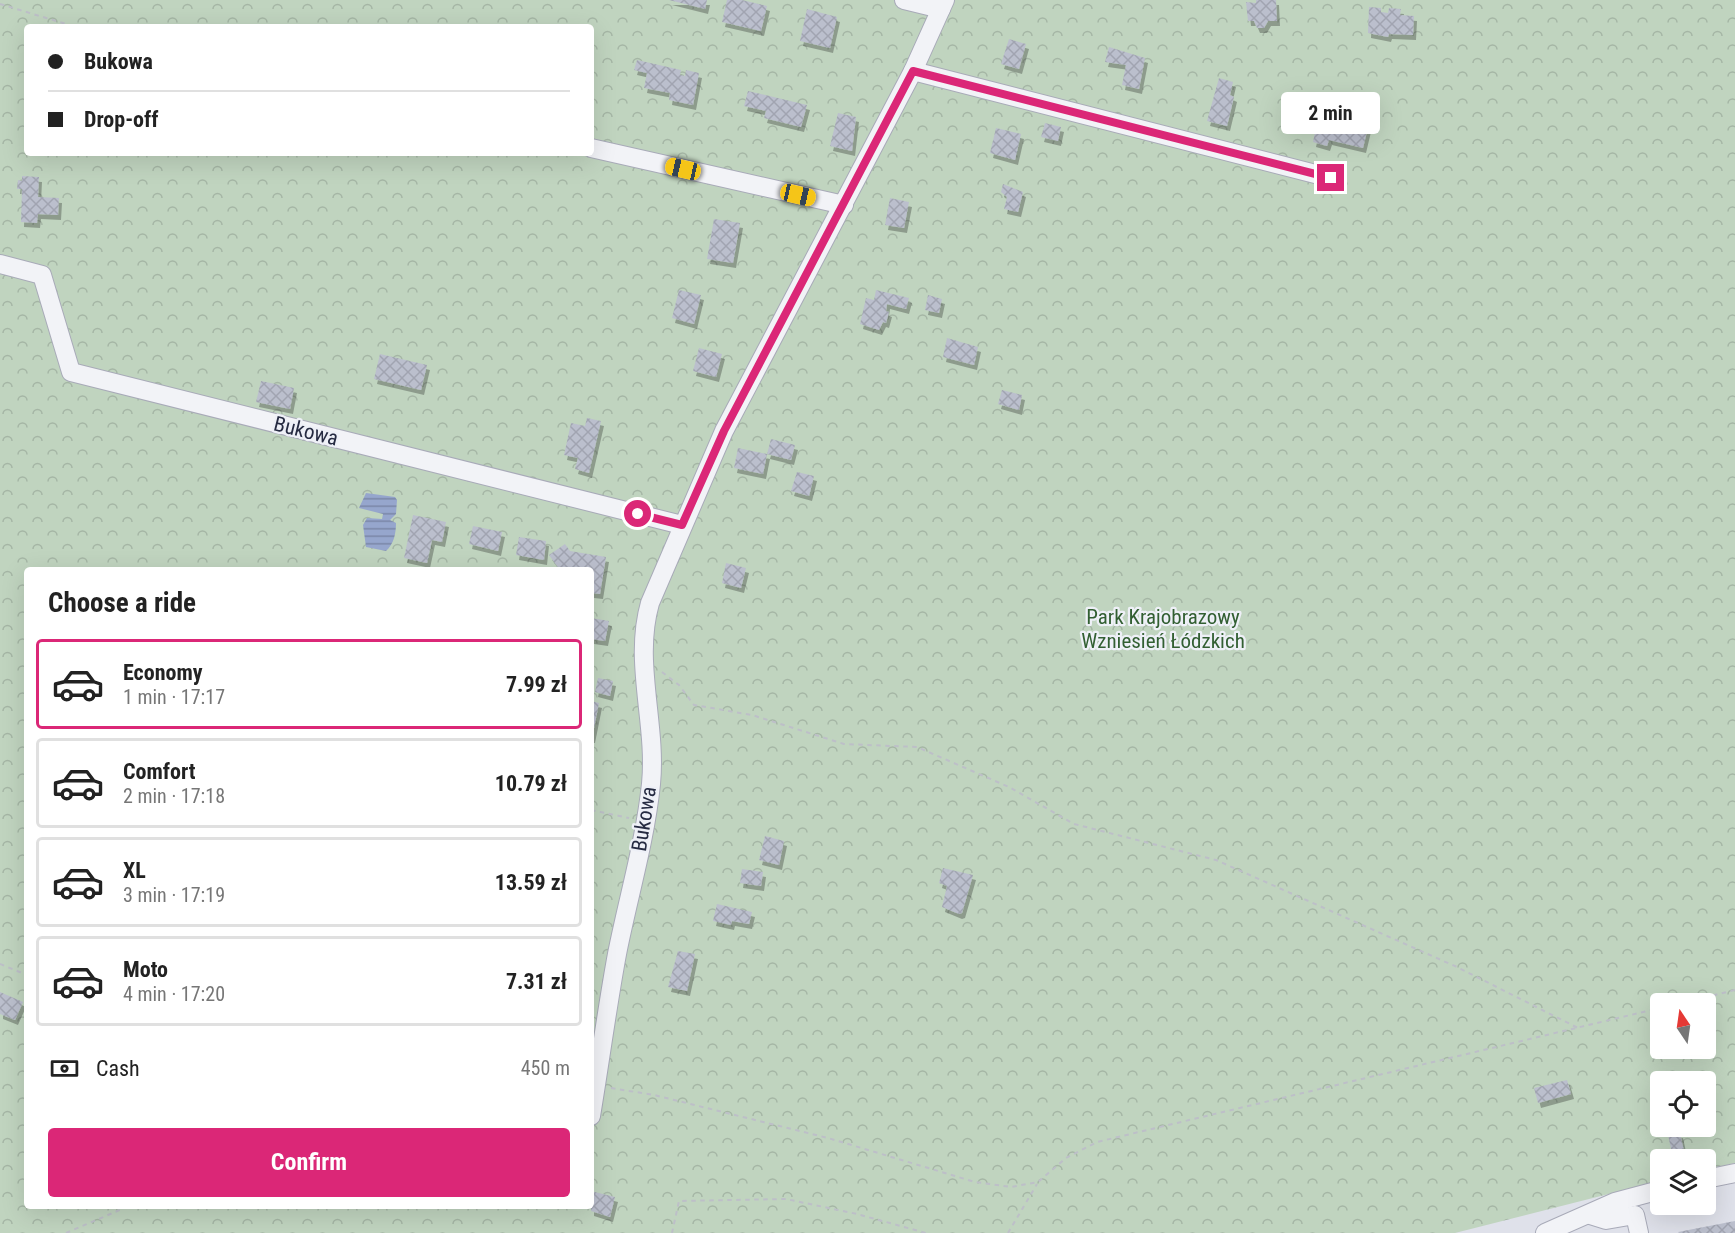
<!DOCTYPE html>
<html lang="en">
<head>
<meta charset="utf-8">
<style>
  :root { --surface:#fff; --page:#f6f6f6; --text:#222; --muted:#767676; --line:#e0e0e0; --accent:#db2777 }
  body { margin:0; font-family:"Roboto Condensed",sans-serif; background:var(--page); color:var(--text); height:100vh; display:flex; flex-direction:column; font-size:22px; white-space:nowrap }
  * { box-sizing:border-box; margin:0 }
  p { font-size:20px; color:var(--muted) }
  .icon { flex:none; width:33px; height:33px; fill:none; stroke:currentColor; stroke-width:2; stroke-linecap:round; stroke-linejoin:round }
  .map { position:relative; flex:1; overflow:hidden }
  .sheet { position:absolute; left:24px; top:567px; width:570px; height:642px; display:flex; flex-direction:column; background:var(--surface); border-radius:6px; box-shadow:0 6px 24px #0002 }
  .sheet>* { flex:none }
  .top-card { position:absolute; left:24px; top:24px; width:570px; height:132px; border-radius:6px; box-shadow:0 6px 24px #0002; display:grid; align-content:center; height:132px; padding:0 24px; background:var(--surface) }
  .needle { width:39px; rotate:347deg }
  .tools { position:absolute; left:1650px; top:993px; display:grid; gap:12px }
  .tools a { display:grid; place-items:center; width:66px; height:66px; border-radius:6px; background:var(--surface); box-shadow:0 6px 24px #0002; font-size:30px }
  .end { position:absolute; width:27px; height:27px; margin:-14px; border:8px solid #db2777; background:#fff; box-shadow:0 0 0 3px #fff }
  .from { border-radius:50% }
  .bubble { position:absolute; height:42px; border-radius:6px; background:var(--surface); box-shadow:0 6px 24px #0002; font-size:20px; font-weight:700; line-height:42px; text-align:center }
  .car { position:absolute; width:18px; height:36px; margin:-18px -9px; border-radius:8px; box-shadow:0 0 4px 2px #0007; background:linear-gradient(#f5c518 24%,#345 0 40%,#f5c518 0 76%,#345 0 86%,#f5c518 0) }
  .top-card b { display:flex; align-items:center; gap:21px; height:57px; font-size:22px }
  .top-card b+b { border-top:2px solid var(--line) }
  .top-card i { width:15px; height:15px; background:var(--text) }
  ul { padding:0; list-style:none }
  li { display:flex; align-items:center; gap:18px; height:90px; margin:0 12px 9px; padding:0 12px; border:3px solid var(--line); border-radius:6px }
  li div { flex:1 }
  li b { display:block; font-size:22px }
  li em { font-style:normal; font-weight:700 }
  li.active { border-color:var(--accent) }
  li>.icon { width:54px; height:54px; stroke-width:1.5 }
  h2 { padding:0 24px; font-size:27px; line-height:72px }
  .pay { display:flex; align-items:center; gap:15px; height:66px; padding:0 24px; font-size:22px }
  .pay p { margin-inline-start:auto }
  .primary-button { display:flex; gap:12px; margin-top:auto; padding:12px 24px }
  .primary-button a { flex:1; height:69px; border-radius:6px; background:var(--accent); color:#fff; font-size:24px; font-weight:700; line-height:69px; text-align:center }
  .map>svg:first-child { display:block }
  .park { fill:url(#park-crowns); fill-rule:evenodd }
  .water { fill:url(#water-rules) }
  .building { fill:url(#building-cross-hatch); filter:url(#shadow) }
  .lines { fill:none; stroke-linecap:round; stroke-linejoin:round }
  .minor-casing { stroke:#a8aab8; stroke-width:20 }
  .path { stroke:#bdbfc8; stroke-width:2; stroke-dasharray:4.5 4.5; stroke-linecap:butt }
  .minor { stroke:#f2f3f7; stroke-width:18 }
  .route { stroke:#db2777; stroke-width:8 }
  .labels { text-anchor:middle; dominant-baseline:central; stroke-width:4.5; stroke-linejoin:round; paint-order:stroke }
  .street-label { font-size:21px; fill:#262b42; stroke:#eef0f7 }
  .park-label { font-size:21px; fill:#325f32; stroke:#eef0f7 }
</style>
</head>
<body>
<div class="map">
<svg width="1735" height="1233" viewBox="0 0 1735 1233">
  <defs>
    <pattern id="park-crowns" width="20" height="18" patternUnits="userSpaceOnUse" patternTransform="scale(1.5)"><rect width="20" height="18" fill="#c0d4bf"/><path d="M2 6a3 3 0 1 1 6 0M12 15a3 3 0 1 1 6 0" fill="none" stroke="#a5b6a5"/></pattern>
    <pattern id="water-rules" width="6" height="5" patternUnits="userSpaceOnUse" patternTransform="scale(1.5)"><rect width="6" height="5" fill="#96a6cd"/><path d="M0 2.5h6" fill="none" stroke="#7a87a8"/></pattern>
    <pattern id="building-cross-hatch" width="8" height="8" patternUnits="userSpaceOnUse" patternTransform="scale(1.5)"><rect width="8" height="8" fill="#bbbfcd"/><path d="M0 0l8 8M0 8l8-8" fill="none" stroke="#a1a4b1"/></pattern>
    <filter id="shadow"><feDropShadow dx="3" dy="5" stdDeviation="0" flood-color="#0004"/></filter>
  </defs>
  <rect width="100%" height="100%" fill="#dfe1ea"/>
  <path class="park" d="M0 0H1735V1163L1706 1170V1160H1660V1181L1455 1233H0ZM27 27H591V153H27ZM27 570H591V1206H27ZM1660 1004H1706V1048H1660ZM1660 1082H1706V1126H1660Z"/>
  <path class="water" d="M366 493 395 497 397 500 396 514 390 520 396 523C396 533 394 544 386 551L366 547 363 525 367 518 382 519 383 514 359 508Z"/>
  <g class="building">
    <path d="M669 0H707L705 9Z"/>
    <path d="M727 0H742L767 6 761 31 722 22Z"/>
    <path d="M1256 0H1276L1277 21H1268L1264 28H1257L1254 21H1248L1246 2 1256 3Z"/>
    <path d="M1369 7 1381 8V12L1388 13 1389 8 1401 9 1400 15 1414 16 1413 35 1389 34 1388 37 1368 33Z"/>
    <path d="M807 9 837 17 830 48 800 41Z"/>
    <path d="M1009 39 1026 44 1019 69 1001 64Z"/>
    <path d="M1109 47 1145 58 1139 89 1122 85 1126 65 1105 62Z"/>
    <path d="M637 60 681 70 680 75 685 76 686 70 699 73 693 105 669 100 670 93 644 88 647 73 634 70Z"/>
    <path d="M1219 78 1233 82 1230 95 1234 97 1227 126 1207 121Z"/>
    <path d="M748 91 807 105 801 127 764 118 766 111 744 106Z"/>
    <path d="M838 113 856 117 852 151 830 146Z"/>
    <path d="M1333 118 1368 127 1363 148 1329 140 1327 146 1313 142 1316 128 1329 131Z"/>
    <path d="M1045 123 1061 127 1058 141 1041 137Z"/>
    <path d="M996 128 1021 134 1015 160 990 153Z"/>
    <path d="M22 176 39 177 38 197 59 198 58 215 38 214 37 223 21 222 22 189H17L18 180 22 181Z"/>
    <path d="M1003 184 1023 192 1018 212 1004 209 1007 197 1001 192Z"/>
    <path d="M890 198 909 202 904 228 885 225Z"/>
    <path d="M714 219 740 223 733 263 707 259Z"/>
    <path d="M679 290 701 295 694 324 672 318Z"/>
    <path d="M876 290 909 298 906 309 887 304 886 311 889 312 886 323 883 322 879 330 860 324 866 298 874 300Z"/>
    <path d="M928 295 942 299 939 313 925 310Z"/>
    <path d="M947 338 978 347 974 365 943 357Z"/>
    <path d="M699 348 722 354 716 377 693 371Z"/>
    <path d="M380 354 427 365 421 390 374 379Z"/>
    <path d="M261 381 294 388 290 409 256 402Z"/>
    <path d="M1002 390 1022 395 1019 410 998 404Z"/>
    <path d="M587 418 601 421 589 473 575 469 578 458 564 455 571 423 585 426Z"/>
    <path d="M771 439 795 445 791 460 767 454Z"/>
    <path d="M738 448 767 454 763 474 734 468Z"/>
    <path d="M797 472 814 476 809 496 791 491Z"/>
    <path d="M413 515 446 522 442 542 432 540 427 563 404 558Z"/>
    <path d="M473 526 502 532 498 551 469 544Z"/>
    <path d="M519 537 546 541 544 560 516 555Z"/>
    <path d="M565 544 570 551 606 557 600 594 591 593V570H560L549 555Z"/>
    <path d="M726 563 746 568 741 588 722 583Z"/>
    <path d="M591 618 609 621 605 641 591 639Z"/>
    <path d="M598 678 613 681 610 696 595 692Z"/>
    <path d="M591 701 599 703 592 738H591Z"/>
    <path d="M765 836 784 841 779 865 759 860Z"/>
    <path d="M943 868 973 875 962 913 959 914 942 907 947 886 939 883Z"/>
    <path d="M742 869 763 872 761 886 740 883Z"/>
    <path d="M717 904 752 912 749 924 732 921 731 925 713 921Z"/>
    <path d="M678 951 695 954 687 991 668 987Z"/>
    <path d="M0 992 23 1002 15 1020 0 1014Z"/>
    <path d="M1567 1080 1571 1094 1538 1103 1534 1088Z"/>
    <path d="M1680 1133 1685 1156 1673 1158 1668 1135Z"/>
    <path d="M595 1192 615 1197 610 1217 591 1211V1193Z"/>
    <path d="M1735 1221V1233H1679L1678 1232Z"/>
  </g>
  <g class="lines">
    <defs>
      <g id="minor">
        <path d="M904 0 941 9"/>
        <path d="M913 71 1331 178"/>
        <path d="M591 148 844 205"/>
        <path d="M0 264 42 275 71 372 682 525"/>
        <path d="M591 1116C600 1062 607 1008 617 954 628 898 645 842 651 784 657 724 633 662 650 603L724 431 913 71 945 0"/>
        <path d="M1706 1179 1735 1173"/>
        <path d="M1590 1215 1606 1220 1635 1215 1639 1233"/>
        <path d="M1545 1233 1615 1202 1660 1190"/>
      </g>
    </defs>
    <use href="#minor" class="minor-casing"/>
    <g class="path">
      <path d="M0 4 76 27"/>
      <path d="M662 672 679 685 694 705 752 715 844 744 917 747 1009 787 1074 824 1216 860 1457 967 1578 1028"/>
      <path d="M591 810 629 818"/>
      <path d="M0 964 27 975"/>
      <path d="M1678 1004 1735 990"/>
      <path d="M611 1088 654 1095 828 1138 975 1182 1011 1187 1038 1182 1066 1158 1097 1142 1660 1008"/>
      <path d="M66 1233 129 1206"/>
      <path d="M672 1233 679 1201 786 1199 857 1214 926 1233"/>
      <path d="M1008 1233 1037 1184"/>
    </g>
    <use href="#minor" class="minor"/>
  </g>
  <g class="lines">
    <path class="route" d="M638 514 682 525 724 431 913 71 1331 178"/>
  </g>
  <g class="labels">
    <g class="street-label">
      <text transform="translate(306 431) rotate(14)">Bukowa</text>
      <text transform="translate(644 819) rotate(-81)">Bukowa</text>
    </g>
    <g class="park-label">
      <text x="1163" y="617">Park Krajobrazowy<tspan x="1163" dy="24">Wzniesień Łódzkich</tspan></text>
    </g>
  </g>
</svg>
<div class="tools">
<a><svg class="needle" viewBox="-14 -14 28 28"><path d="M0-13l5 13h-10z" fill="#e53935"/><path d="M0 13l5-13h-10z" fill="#767676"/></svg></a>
<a><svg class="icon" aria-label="locate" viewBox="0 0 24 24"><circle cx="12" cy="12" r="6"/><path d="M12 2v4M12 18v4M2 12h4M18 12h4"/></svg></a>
<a><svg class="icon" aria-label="layers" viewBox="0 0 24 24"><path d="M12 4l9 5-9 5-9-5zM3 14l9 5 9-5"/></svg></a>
</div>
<i class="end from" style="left:638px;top:514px"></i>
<i class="end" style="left:1331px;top:178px"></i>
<div class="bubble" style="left:1281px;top:92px;width:99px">2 min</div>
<i class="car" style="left:683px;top:169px;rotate:283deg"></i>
<i class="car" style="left:798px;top:195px;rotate:103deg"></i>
<div class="top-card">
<b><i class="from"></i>Bukowa</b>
<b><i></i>Drop-off</b>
</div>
<section class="sheet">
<h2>Choose a ride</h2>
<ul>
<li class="active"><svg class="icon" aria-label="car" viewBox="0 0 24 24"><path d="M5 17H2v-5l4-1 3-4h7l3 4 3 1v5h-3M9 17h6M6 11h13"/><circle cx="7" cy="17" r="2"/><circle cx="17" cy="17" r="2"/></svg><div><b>Economy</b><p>1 min · 17:17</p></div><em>7.99 zł</em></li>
<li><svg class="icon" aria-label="car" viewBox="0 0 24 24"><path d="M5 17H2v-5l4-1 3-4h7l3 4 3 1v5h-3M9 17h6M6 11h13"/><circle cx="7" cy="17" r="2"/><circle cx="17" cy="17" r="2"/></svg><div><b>Comfort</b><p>2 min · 17:18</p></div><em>10.79 zł</em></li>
<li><svg class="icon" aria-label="car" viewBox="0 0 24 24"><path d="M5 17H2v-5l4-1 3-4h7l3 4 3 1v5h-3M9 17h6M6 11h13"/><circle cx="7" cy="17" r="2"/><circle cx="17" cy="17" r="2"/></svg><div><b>XL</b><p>3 min · 17:19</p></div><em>13.59 zł</em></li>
<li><svg class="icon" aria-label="car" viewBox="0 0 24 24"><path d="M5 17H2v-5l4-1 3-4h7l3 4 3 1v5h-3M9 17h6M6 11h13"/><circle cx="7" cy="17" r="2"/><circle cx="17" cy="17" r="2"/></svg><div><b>Moto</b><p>4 min · 17:20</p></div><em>7.31 zł</em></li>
</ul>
<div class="pay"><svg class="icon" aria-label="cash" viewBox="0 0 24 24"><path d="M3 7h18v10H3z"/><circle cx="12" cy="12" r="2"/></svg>Cash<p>450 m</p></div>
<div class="primary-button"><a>Confirm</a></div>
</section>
</div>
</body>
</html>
